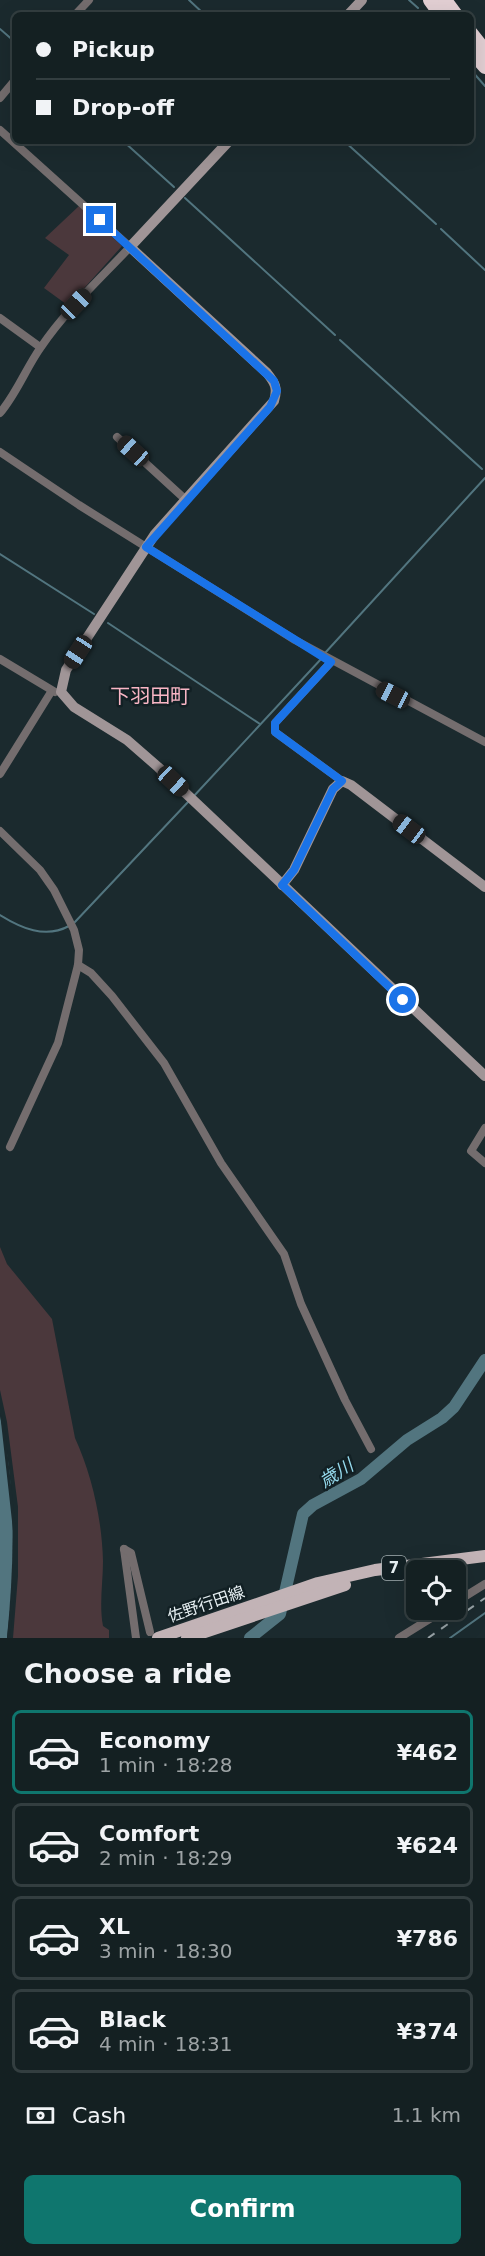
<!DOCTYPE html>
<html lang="en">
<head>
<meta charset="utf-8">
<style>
  :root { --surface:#142022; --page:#1d282a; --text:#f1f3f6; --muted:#9da3a5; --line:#333e40; --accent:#0f766e }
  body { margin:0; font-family:"DejaVu Sans","Noto Sans JP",sans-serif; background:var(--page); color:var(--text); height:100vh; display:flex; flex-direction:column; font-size:22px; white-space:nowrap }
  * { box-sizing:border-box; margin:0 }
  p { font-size:20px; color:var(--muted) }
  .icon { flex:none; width:33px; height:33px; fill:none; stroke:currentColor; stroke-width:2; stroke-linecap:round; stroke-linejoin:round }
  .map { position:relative; height:1638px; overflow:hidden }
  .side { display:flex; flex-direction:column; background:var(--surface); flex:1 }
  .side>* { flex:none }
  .hud { position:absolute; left:12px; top:12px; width:462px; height:132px; border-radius:9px; box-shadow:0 6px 24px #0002,0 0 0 2px var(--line); display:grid; align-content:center; height:132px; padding:0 24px; background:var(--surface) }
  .fabs { position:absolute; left:406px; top:1560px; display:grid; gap:12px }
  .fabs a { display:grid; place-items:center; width:60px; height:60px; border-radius:9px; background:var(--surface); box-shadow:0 6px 24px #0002,0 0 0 2px var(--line); font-size:30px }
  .end { position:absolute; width:27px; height:27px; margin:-14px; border:8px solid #1a73e8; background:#fff; box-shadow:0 0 0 3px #fff }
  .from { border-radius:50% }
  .car { position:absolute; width:18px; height:36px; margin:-18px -9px; border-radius:8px; box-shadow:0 0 4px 2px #0007; background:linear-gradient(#222 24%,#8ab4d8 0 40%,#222 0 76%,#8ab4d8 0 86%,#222 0) }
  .hud b { display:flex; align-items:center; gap:21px; height:57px; font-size:22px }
  .hud b+b { border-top:2px solid var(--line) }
  .hud i { width:15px; height:15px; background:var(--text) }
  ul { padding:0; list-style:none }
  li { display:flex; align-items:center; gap:18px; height:84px; margin:0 12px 9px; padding:0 12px; border:3px solid var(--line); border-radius:9px }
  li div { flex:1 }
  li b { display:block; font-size:22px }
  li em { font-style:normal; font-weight:700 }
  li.active { border-color:var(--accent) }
  li>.icon { width:54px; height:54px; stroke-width:1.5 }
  h2 { padding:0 24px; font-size:27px; line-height:72px }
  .pay { display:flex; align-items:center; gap:15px; height:66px; padding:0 24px; font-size:22px }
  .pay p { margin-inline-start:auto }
  .action { display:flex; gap:12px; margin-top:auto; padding:12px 24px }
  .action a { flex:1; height:69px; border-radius:9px; background:var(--accent); color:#fff; font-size:24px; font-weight:700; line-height:69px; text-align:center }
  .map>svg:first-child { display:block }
  .green { fill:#4b383c }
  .water { fill:#52757f }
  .pier { fill:#1b2a2e }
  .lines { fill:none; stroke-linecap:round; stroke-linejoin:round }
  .stream { stroke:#52757f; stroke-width:2 }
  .river { stroke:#52757f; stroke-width:12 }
  .street { stroke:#746d6e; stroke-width:8 }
  .secondary { stroke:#a09597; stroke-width:10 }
  .primary { stroke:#c2b3b6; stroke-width:12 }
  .highway { stroke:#e2cfd3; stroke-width:14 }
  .rail { stroke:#98a3a7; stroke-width:2; stroke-dasharray:8 8; stroke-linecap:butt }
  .route { stroke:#1a73e8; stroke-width:8 }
  .labels { text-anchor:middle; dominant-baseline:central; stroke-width:5; stroke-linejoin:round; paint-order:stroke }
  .shield { fill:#122024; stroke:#a6b1b4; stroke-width:1.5 }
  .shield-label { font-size:15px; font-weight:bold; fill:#e6eff2 }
  .street-label { font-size:16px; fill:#e6eff2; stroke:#122024 }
  .water-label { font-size:18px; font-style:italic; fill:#95d9ec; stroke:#122024 }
  .quarter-label { font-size:20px; fill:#f9b6c5; stroke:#122024 }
</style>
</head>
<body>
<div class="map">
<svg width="485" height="1638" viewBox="0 0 485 1638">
  <rect width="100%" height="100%" fill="#1b2a2e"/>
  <g class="green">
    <path d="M79 206 122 246 78 295 66 304 44 288 69 255 45 238Z"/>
    <path d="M0 1247 7 1264 52 1319 75 1438C92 1475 102 1520 103 1561 103 1582 99 1605 103 1626L109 1630V1638H13L18 1576V1507L7 1422 0 1390Z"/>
  </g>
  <path class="water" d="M0 1416C17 1489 14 1565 7 1638H0Z"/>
  <path class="pier" d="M0 1413 4 1421 16 1530V1582L10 1638H7L13 1582V1530Z"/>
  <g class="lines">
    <g class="stream">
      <path d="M189 0 205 15"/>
      <path d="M409 0 418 8"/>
      <path d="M0 29 15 42"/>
      <path d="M471 70 485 86"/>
      <path d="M123 141 174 187"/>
      <path d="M344 141 436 224"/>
      <path d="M185 198 335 335"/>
      <path d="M441 229 485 270"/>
      <path d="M340 340 482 469"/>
      <path d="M0 554 94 614"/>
      <path d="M108 623 260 724"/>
      <path d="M325 653 485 478"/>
      <path d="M193 797 322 658"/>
      <path d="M0 915C21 928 45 939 69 926"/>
      <path d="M74 923 189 801"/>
      <path d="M450 1638 485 1613"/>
    </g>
    <path class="river" d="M250 1638 280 1614 303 1514 313 1505 361 1479 407 1440 442 1418 454 1407 485 1360"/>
    <g class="street">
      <path d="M75 15 89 0"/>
      <path d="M0 98 15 80"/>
      <path d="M0 130 130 247C100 279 66 310 41 347 26 368 17 393 0 413"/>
      <path d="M0 318 40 347"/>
      <path d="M117 437 186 500"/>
      <path d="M0 452 79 505 295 640 485 742"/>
      <path d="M0 659 55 692"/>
      <path d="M331 662 275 723V732L342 781"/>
      <path d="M0 774 51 692"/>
      <path d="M0 831 40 870 54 890 74 930 79 950 78 965 58 1043 10 1147"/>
      <path d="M78 965 91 973 112 996 164 1063 221 1163 284 1254 301 1304 345 1400 371 1449"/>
      <path d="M485 1128 471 1151 485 1163"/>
      <path d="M124 1549 136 1638"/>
      <path d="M124 1549 131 1553 150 1632"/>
      <path d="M456 1602 485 1584"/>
      <path d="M399 1638 444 1610"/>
    </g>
    <g class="secondary">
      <path d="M348 15 362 0"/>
      <path d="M229 141 130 247 267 373C275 383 278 388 274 401L155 534 66 670 61 692 74 707 127 740 158 767 485 1076"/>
      <path d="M282 885 294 870 333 789 342 781 351 785 485 887"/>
    </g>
    <g class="primary">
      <path d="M158 1638 318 1583 375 1570 485 1556"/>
      <path d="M187 1638 345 1585"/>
    </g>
    <g class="highway">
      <path d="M430 0 441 15"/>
      <path d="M445 0 456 15"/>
      <path d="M471 33 485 51"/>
      <path d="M471 51 485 67"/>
    </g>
    <path class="rail" d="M428 1638 485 1598"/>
  </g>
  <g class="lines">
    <path class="route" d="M100 220 274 381 277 391 270 407 146 547 331 662 275 723V732L342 781 333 789 294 870 282 885 403 1000"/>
  </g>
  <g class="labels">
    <rect class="shield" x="382" y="1556" width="24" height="24" rx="4.5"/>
    <g class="shield-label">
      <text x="394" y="1568">7</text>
    </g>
    <g class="street-label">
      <text transform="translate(206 1604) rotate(-19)">佐野行田線</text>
    </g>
    <g class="water-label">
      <text transform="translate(336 1473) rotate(-32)">歳川</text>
    </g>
    <g class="quarter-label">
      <text x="150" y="696">下羽田町</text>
    </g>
  </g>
</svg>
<div class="fabs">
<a><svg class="icon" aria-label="locate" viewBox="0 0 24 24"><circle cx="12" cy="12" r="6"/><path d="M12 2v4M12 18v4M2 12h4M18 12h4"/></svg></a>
</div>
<i class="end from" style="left:403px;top:1000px"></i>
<i class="end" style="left:100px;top:220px"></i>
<i class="car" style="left:76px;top:304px;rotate:44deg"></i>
<i class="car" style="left:133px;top:451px;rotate:312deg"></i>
<i class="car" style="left:78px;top:652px;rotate:213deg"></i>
<i class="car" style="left:393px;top:695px;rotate:297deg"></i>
<i class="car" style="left:173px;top:781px;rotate:133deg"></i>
<i class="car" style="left:409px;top:829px;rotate:307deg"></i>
<div class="hud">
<b><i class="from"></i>Pickup</b>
<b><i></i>Drop-off</b>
</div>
</div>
<section class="side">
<h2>Choose a ride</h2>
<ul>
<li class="active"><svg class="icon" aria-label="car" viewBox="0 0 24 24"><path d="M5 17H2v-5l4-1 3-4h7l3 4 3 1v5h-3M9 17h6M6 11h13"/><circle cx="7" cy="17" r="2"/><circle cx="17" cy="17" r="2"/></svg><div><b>Economy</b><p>1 min · 18:28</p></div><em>¥462</em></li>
<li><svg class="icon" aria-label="car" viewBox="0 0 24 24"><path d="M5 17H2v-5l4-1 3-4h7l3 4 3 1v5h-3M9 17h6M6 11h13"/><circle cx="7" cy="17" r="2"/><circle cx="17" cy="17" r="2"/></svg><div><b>Comfort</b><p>2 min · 18:29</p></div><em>¥624</em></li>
<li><svg class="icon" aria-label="car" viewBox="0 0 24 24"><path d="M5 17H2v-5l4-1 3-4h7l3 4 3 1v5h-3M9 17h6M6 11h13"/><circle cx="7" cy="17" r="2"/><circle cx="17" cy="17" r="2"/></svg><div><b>XL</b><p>3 min · 18:30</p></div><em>¥786</em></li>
<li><svg class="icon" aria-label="car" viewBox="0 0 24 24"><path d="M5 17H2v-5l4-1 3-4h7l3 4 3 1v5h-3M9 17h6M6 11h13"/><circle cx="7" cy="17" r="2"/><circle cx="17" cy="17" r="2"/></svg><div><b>Black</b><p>4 min · 18:31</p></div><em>¥374</em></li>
</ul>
<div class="pay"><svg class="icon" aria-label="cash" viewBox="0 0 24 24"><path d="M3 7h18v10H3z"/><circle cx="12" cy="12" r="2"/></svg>Cash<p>1.1 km</p></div>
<div class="action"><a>Confirm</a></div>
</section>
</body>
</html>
